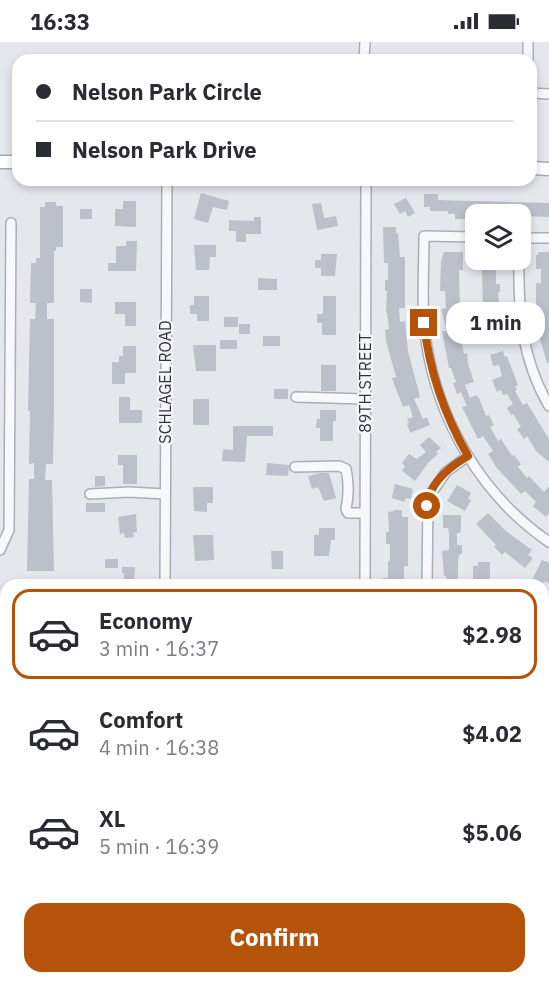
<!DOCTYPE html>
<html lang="en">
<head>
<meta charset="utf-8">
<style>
  :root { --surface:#fff; --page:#f7f7f7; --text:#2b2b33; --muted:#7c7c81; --line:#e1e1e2; --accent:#b45309 }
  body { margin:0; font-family:"IBM Plex Sans",sans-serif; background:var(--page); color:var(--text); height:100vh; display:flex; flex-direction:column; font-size:22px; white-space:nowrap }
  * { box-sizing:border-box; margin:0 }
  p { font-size:20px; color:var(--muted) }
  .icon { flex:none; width:33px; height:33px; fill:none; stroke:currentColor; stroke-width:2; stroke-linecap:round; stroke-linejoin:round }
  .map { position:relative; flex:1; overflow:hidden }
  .panel { position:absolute; left:0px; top:537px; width:549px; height:405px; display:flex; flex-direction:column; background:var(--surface); border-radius:18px 18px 0 0; box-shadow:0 3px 9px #0003 }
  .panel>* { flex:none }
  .guide { position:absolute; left:12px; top:12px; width:525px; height:132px; border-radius:18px; box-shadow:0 3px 9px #0003; display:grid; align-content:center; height:132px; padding:0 24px; background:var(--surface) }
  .tools { position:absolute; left:465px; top:162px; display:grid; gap:12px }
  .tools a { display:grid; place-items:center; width:66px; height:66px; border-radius:12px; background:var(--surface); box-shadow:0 3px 9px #0003; font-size:30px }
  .end { position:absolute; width:27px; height:27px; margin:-14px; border:8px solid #b45309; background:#fff; box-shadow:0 0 0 3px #fff }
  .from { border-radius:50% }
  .bubble { position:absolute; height:42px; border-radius:18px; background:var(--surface); box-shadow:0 3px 9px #0003; font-size:20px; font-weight:700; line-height:42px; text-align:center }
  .guide b { display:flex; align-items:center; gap:21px; height:57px; font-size:22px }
  .guide b+b { border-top:2px solid var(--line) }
  .guide i { width:15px; height:15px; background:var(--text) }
  ul { padding:10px 0 0; list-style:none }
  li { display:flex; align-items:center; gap:18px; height:90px; margin:0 12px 9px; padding:0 12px; border:3px solid transparent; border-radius:18px }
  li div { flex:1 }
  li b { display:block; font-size:22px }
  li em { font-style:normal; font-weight:700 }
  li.selected { border-color:var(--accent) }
  li>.icon { width:54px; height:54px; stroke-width:1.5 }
  .primary-button { display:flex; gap:12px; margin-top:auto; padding:12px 24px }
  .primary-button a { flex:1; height:69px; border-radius:18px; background:var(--accent); color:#fff; font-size:24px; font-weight:700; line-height:69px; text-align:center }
  .status { display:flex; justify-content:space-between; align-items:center; height:42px; padding:0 30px; background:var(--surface); direction:ltr }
  .status svg { height:16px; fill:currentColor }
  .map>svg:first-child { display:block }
  .green { fill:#c9d6c5 }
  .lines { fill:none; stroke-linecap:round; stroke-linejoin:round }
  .stream { stroke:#9fb4cc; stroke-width:2 }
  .building { fill:#bbc0ca }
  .minor-casing { stroke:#a9aeb7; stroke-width:12 }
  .major-casing { stroke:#a3abb8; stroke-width:15 }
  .minor { stroke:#f7f8fa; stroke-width:9 }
  .major { stroke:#fff; stroke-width:12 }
  .route { stroke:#b45309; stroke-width:8 }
  .labels { text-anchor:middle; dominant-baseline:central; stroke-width:4.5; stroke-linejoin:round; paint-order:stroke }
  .street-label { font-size:16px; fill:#2b3445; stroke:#f4f6f9 }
</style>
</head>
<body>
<div class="status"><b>16:33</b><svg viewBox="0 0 49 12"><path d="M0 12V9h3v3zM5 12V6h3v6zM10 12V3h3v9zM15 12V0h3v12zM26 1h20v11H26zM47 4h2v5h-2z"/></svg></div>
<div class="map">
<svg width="549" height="942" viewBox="0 0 549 942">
  <rect width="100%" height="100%" fill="#e4e7ec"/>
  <g class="green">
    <path d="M543 607H549V724L543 722Z"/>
    <path d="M0 707 6 708V738H0Z"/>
  </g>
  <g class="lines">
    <g class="stream">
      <path d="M543 710 549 712"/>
      <path d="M0 718 6 719"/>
    </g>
  </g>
  <g class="building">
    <path d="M201 151 229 159 227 168 213 165 208 181 194 177Z"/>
    <path d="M424 152H438V158L549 161V175L476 172V177H455V172H448V169H430V165H424Z"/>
    <path d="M406 156 415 171 408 175 405 169 400 172 394 162Z"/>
    <path d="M123 159H136V185L115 184V167H123Z"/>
    <path d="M45 160H56V164H63V205H56V209H54V261H47V277H54V369L53 422H46L45 438H52L54 529H27L29 437H34V421L29 422 30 369H28L30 277H35L36 261H30L31 221H36V216H40V165H45Z"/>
    <path d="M321 161 324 176 336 174 338 184 317 188 312 162Z"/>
    <rect x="80" y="167" width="12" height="10"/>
    <path d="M254 175H261V192H246V200H236V189H229V178L254 179Z"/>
    <path d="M383 185H396V191H398L400 215H405V266H399L400 280 405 279 408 309 420 355 414 357 423 377 427 375 430 383 410 391 407 382 409 381 407 377 413 375 409 363 403 365 396 347 392 336 396 335 386 299 385 288 389 287 387 271H386L387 249H385V238H388V221H384Z"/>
    <path d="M126 199H137L136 229H108V221H116V204H126Z"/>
    <path d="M194 203H216V215H210L209 228H196Z"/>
    <path d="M444 210H463V228H459L460 271H456L458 285H460L462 294H460L464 312 467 311 468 322 474 340 465 343 470 356 476 353 479 356 486 374 489 373 494 383 490 385 498 399 501 397 512 414 514 413 521 422 518 425 527 436 529 434 544 450 549 444V471L546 475 533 464 536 460 525 449 521 452 497 426 488 412 493 409 483 394 478 397 462 365 467 364 461 350 457 352 453 341 456 340 451 326H449L442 289H447L441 267 446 266 445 249H440L441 219Z"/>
    <path d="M538 210H549V321H547L539 293 542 292 536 264V241H541V227H536V213H538Z"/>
    <path d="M321 212H337L335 234H321V226H315V218H321Z"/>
    <path d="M479 218H499V228H496V242H500V250H498L500 275 495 276 498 291 502 290 504 298 486 301 484 291H487L485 277H480L479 266H483L482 228H479Z"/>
    <path d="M258 236 277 237V248H258Z"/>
    <path d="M80 247H92V261L80 260Z"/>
    <path d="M194 254H209V279H197V272H190V263H194Z"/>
    <path d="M323 254H336V293H322V281H317V272H323Z"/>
    <path d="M115 260H136V284H125V272H115Z"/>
    <rect x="224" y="275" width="14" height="10"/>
    <rect x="239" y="282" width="11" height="10"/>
    <rect x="263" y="294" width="17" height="10"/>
    <rect x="220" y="298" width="17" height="9"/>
    <path d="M193 303H216V329H196Z"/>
    <path d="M123 304H136V331H125V342H112V320H119V314H123Z"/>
    <path d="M503 309 505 315 507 314 518 343 515 344 517 348 515 349 523 363 527 361 549 397V420L536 409 527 394 524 397 517 387 521 385 513 372 511 373 507 366 513 362 507 352 503 353 501 348 497 350 492 338 502 334 499 323 493 324 490 313Z"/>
    <rect x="321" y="323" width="15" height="26"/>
    <rect x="274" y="347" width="14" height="10"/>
    <path d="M119 355H130V368H142V381H119Z"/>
    <rect x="193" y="357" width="16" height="26"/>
    <path d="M320 368H336V379H333V399H320V386H316L317 377H320Z"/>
    <path d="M233 384H273V394H247L245 420 222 419 223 407 233 408Z"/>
    <path d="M429 395 441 406 436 410 438 412 428 421 415 439 402 429 405 424 402 421 409 412 417 417 426 410 420 403Z"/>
    <path d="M118 413H137V442H123V423H118Z"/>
    <path d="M267 421 289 423 288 434 266 433Z"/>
    <path d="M320 431H329L336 456 324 459 318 445 312 447 308 434Z"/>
    <path d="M95 434H105V444L95 445Z"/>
    <path d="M395 442 413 447 411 457 406 456 404 460 392 456Z"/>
    <path d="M457 443 471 451 468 457 471 458 465 469 447 459Z"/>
    <path d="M193 445H213V461H207V470L194 469Z"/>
    <rect x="86" y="461" width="19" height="9"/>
    <path d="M394 468H402V475H408V524H404V543H383V536H388V519H390V502H386V490H389L388 470 394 469Z"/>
    <path d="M488 471 506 489 532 508 528 513 533 516 525 526 505 510 502 513 494 505 496 503 476 482Z"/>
    <path d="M136 472 137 490 133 491 134 495 125 496 124 491 120 492 118 475Z"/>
    <path d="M443 473H461V487L460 491H457V503H462V512H460L458 517V540H446V534H444L442 509 449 508V491L448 486H443Z"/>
    <path d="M319 486H335V498H331L329 514H314V493H319Z"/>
    <path d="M193 493H213L214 518 195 519Z"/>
    <path d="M271 509H283V527H272Z"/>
    <rect x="105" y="517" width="13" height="9"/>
    <path d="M542 518 549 521V541L544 539 542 543 532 538Z"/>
    <path d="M478 520H490V540H473V524H478Z"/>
    <path d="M122 525H135L134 541H124V531H122Z"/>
  </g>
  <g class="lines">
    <defs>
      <g id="minor">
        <path d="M364 18 365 0"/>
        <path d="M528 18V0"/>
        <path d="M531 51 549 52"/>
        <path d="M476 195 424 194C424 229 421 265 426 299 438 379 482 454 549 500"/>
        <path d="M520 196H549"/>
        <path d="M519 218C518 270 522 318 549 364"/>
        <path d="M296 355 365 357"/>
        <path d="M295 425 339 424 346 427C349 441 349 453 346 467L348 471H364"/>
        <path d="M90 452 129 450 165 452"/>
        <path d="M0 508 9 488 11 181"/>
        <path d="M165 543 167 138"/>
        <path d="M365 543 366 138"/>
        <path d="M427 543 428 456 446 430 468 414"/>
        <path d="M543 558H549"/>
        <path d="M0 786H6"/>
        <path d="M543 932H549"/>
        <path d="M365 936V942"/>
        <path d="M29 942V936"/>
        <path d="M165 942V936"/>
        <path d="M442 942V936"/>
      </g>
      <g id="major">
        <path d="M0 120H18"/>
        <path d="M531 126 549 127"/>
      </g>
    </defs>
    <use href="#minor" class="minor-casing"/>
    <use href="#major" class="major-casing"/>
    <use href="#minor" class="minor"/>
    <use href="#major" class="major"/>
  </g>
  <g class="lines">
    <path class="route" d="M424 281C429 329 444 372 468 414 449 425 429 441 427 464"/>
  </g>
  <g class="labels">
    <g class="street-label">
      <text transform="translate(165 340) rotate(-90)">SCHLAGEL ROAD</text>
      <text transform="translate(365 341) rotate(-90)">89TH STREET</text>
    </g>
  </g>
</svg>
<div class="tools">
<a><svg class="icon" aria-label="layers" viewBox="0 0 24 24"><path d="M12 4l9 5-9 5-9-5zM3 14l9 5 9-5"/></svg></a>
</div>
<i class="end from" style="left:427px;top:464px"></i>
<i class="end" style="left:424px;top:281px"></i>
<div class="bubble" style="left:446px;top:260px;width:99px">1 min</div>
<div class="guide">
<b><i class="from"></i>Nelson Park Circle</b>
<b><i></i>Nelson Park Drive</b>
</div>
<section class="panel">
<ul>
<li class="selected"><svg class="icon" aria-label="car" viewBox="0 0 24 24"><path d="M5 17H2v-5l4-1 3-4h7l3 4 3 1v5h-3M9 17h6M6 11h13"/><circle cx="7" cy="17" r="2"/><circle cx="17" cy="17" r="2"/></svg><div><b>Economy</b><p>3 min · 16:37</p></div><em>$2.98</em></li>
<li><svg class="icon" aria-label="car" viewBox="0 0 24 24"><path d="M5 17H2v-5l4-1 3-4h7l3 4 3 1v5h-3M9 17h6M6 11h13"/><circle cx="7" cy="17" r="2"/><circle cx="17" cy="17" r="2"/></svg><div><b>Comfort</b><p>4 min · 16:38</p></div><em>$4.02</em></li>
<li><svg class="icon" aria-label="car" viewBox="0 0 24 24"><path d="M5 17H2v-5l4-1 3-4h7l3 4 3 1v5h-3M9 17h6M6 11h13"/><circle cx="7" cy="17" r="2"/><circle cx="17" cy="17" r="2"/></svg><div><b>XL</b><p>5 min · 16:39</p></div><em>$5.06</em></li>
</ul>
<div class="primary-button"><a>Confirm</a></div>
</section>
</div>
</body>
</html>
